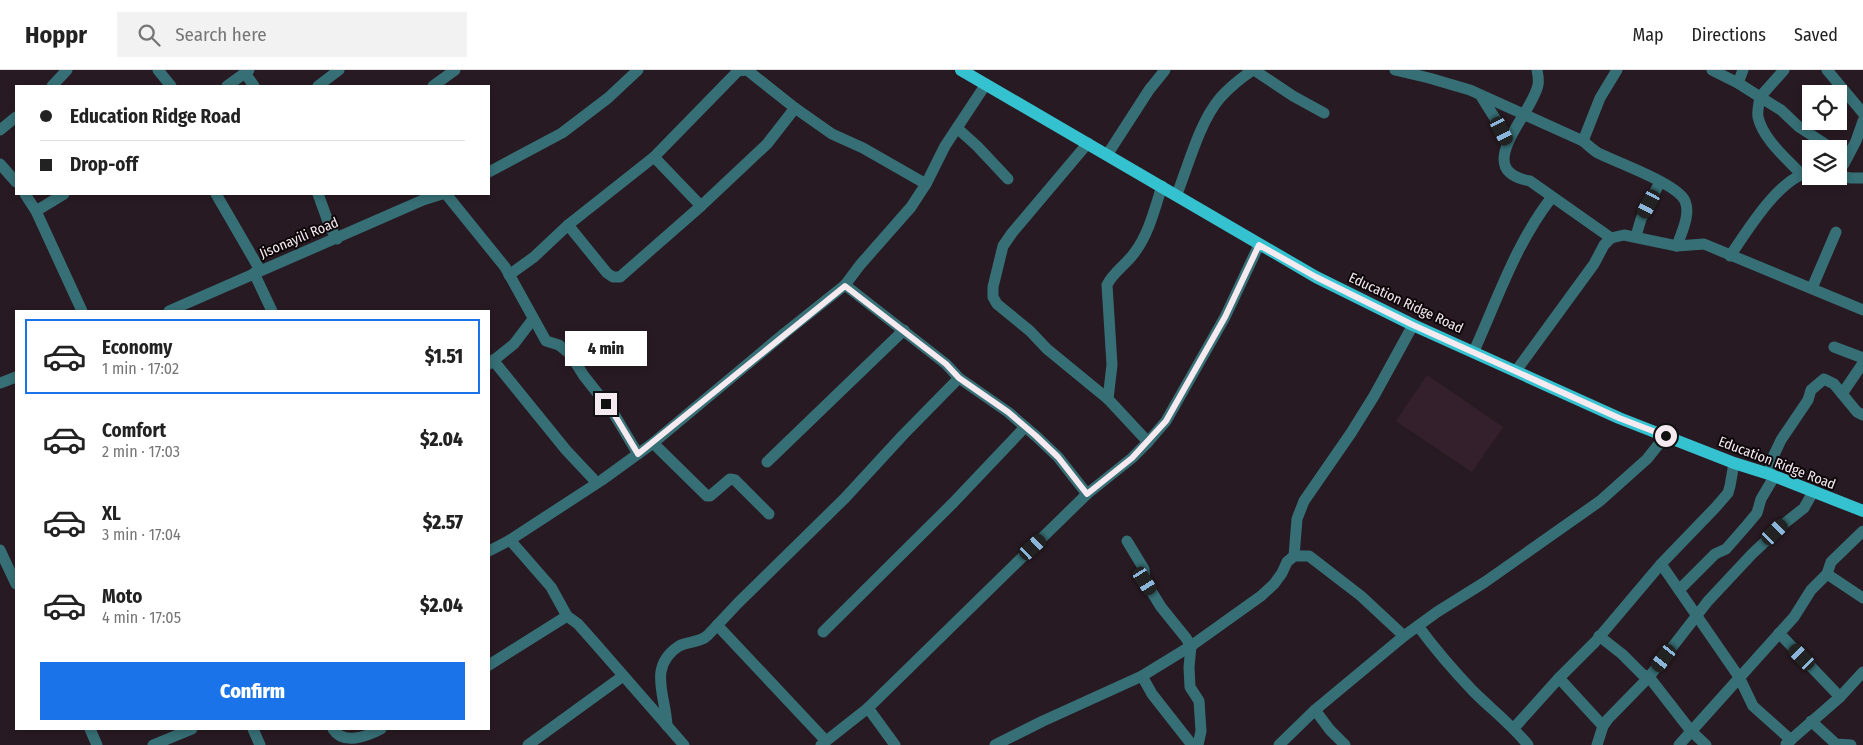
<!DOCTYPE html>
<html lang="en">
<head>
<meta charset="utf-8">
<style>
  :root { --surface:#fff; --page:#f2f2f2; --text:#222; --muted:#767676; --line:#e0e0e0; --accent:#1a73e8 }
  body { margin:0; font-family:"Fira Sans Condensed",sans-serif; background:var(--page); color:var(--text); height:100vh; display:flex; flex-direction:column; font-size:19px; white-space:nowrap }
  * { box-sizing:border-box; margin:0 }
  p { font-size:16px; color:var(--muted) }
  .icon { flex:none; width:28px; height:28px; fill:none; stroke:currentColor; stroke-width:2; stroke-linecap:round; stroke-linejoin:round }
  .map { position:relative; flex:1; overflow:hidden }
  .sheet { position:absolute; left:15px; top:240px; width:475px; height:420px; display:flex; flex-direction:column; background:var(--surface); border-radius:0px; box-shadow:0 2px 8px #0003 }
  .sheet>* { flex:none }
  .banner { position:absolute; left:15px; top:15px; width:475px; height:110px; border-radius:0px; box-shadow:0 2px 8px #0003; display:grid; align-content:center; height:110px; padding:0 25px; background:var(--surface) }
  .buttons { position:absolute; left:1802px; top:15px; display:grid; gap:10px }
  .buttons a { display:grid; place-items:center; width:45px; height:45px; border-radius:0px; background:var(--surface); box-shadow:0 2px 8px #0003; font-size:25px }
  .end { position:absolute; width:22px; height:22px; margin:-11px; border:6px solid #f4eaef; background:#111; box-shadow:0 0 0 2px #111 }
  .from { border-radius:50% }
  .bubble { position:absolute; height:35px; border-radius:0px; background:var(--surface); box-shadow:0 2px 8px #0003; font-size:16px; font-weight:800; line-height:35px; text-align:center }
  .car { position:absolute; width:15px; height:30px; margin:-15px -8px; border-radius:6px; box-shadow:0 0 4px 1px #0007; background:linear-gradient(#222 24%,#8ab4d8 0 40%,#222 0 76%,#8ab4d8 0 86%,#222 0) }
  .banner b { display:flex; align-items:center; gap:18px; height:48px; font-size:19px }
  .banner b+b { border-top:1px solid var(--line) }
  .banner i { width:12px; height:12px; background:var(--text) }
  ul { padding:9px 0 0; list-style:none }
  li { display:flex; align-items:center; gap:15px; height:75px; margin:0 10px 8px; padding:0 15px; border:2px solid transparent; border-radius:0px }
  li div { flex:1 }
  li b { display:block; font-size:19px }
  li em { font-style:normal; font-weight:800 }
  li.selected { border-color:var(--accent) }
  li>.icon { width:45px; height:45px; stroke-width:1.5 }
  .button { display:flex; gap:10px; margin-top:auto; padding:10px 25px }
  .button a { flex:1; height:58px; border-radius:0px; background:var(--accent); color:#fff; font-size:20px; font-weight:800; line-height:58px; text-align:center }
  header { display:flex; align-items:center; gap:30px; box-sizing:border-box; height:70px; padding:0 25px; background:var(--surface); border-bottom:1px solid var(--line) }
  header strong { font-size:24px }
  nav { display:flex; gap:28px; margin-inline-start:auto; font-size:18px }
  .search { width:350px; height:45px; background:var(--page); display:flex; align-items:center; gap:12px; box-sizing:border-box; padding:0 18px; border-radius:0px; color:var(--muted); font-size:19px }
  .map>svg:first-child { display:block }
  .built { fill:#34202c }
  .lines { fill:none; stroke-linecap:round; stroke-linejoin:round }
  .minor { stroke:#367076; stroke-width:11 }
  .major { stroke:#35c2d0; stroke-width:12 }
  .route { stroke:#f4eaef; stroke-width:6 }
  .labels { text-anchor:middle; dominant-baseline:central; stroke-width:4; stroke-linejoin:round; paint-order:stroke }
  .street-label { font-size:14px; fill:#f4eaef; stroke:#0d070a }
</style>
</head>
<body>
<header>
<strong>Hoppr</strong>
<div class="search"><svg class="icon" aria-label="search" viewBox="0 0 24 24"><circle cx="10" cy="10" r="6"/><path d="M15 15l6 6"/></svg>Search here</div>
<nav><a>Map</a><a>Directions</a><a>Saved</a></nav>
</header>
<div class="map">
<svg width="1863" height="675" viewBox="0 0 1863 675">
  <rect width="100%" height="100%" fill="#281a22"/>
  <path class="built" d="M1427 305 1503 357 1472 402 1396 351Z"/>
  <g class="lines">
    <g class="minor">
      <path d="M158 0 171 16"/>
      <path d="M1254 0 1293 26 1324 43"/>
      <path d="M1395 0 1429 8 1470 20 1583 71C1588 75 1593 80 1598 83 1616 92 1678 114 1685 131 1691 145 1681 163 1677 176"/>
      <path d="M1537 0C1538 5 1539 10 1538 15 1532 45 1470 100 1530 111L1611 168"/>
      <path d="M1712 0 1738 13 1743 0"/>
      <path d="M1784 0 1760 27 1781 40 1799 57 1833 79"/>
      <path d="M1827 0 1863 43"/>
      <path d="M245 3 254 16"/>
      <path d="M1738 13 1760 27C1759 33 1757 41 1758 47 1763 69 1786 88 1801 104"/>
      <path d="M52 16 67 0"/>
      <path d="M227 16 249 0"/>
      <path d="M318 16 339 0"/>
      <path d="M433 16 455 0"/>
      <path d="M1481 26 1496 50 1508 72"/>
      <path d="M957 58 977 76 1008 109"/>
      <path d="M0 60 16 47"/>
      <path d="M1583 71 1600 28 1617 0"/>
      <path d="M1088 73 1012 163 1003 176 993 217V227L997 234 1030 261 1047 279 1108 329 1148 372"/>
      <path d="M1107 85 1149 20 1165 0"/>
      <path d="M654 87 701 136"/>
      <path d="M0 94 16 112"/>
      <path d="M1844 94 1856 71 1863 51"/>
      <path d="M489 102 562 63 608 28 638 0"/>
      <path d="M1839 106 1851 108H1863"/>
      <path d="M25 124 36 141 82 241"/>
      <path d="M216 124 260 200"/>
      <path d="M318 124 330 157 337 169"/>
      <path d="M446 124 505 197 546 271 559 275 570 284 584 306 614 344 638 384"/>
      <path d="M1177 124C1189 94 1199 53 1220 28 1230 17 1241 8 1253 0"/>
      <path d="M36 141 64 124"/>
      <path d="M568 155 607 203 613 207H620L701 136 767 74 795 38"/>
      <path d="M1636 166 1641 149 1660 112"/>
      <path d="M1730 186C1747 161 1780 106 1811 102"/>
      <path d="M254 203 272 241"/>
      <path d="M509 205 534 187 568 155 654 87 738 1 747 0 795 38 832 64 863 78 926 114"/>
      <path d="M845 215 946 294 959 308 1008 342 1037 367 1058 387 1087 424"/>
      <path d="M1812 218 1836 162"/>
      <path d="M169 241 423 130 442 124"/>
      <path d="M1834 277 1863 288"/>
      <path d="M1474 281C1498 228 1516 173 1552 127"/>
      <path d="M493 290 566 380 597 413"/>
      <path d="M489 294 514 274 533 249"/>
      <path d="M1516 301 1594 194 1604 175 1611 168 1624 165 1677 176 1704 174 1863 240"/>
      <path d="M0 313 16 307"/>
      <path d="M1842 324 1863 293"/>
      <path d="M1108 329 1112 295 1107 215C1113 202 1127 194 1135 182 1149 163 1155 138 1162 116"/>
      <path d="M653 373 707 426H710L730 409 735 410 769 444"/>
      <path d="M767 392 904 260"/>
      <path d="M1769 404 1772 389 1781 370 1808 330 1811 320 1824 309 1834 314 1857 342 1863 345"/>
      <path d="M510 470 551 517 567 546 578 554 594 572 684 675"/>
      <path d="M1127 471 1144 499 1145 511 1161 537 1186 568 1191 576 1189 597 1190 617 1199 631 1201 661 1198 675"/>
      <path d="M0 480 16 514"/>
      <path d="M489 481 510 470 602 410 653 373 786 262 845 215 860 195 911 137 926 114 945 76 986 14"/>
      <path d="M1294 486H1309L1313 489 1361 526 1404 566"/>
      <path d="M1661 494 1739 607 1753 636 1791 670"/>
      <path d="M1827 504 1863 528"/>
      <path d="M1679 520 1715 484 1726 479 1747 455 1757 443 1761 429 1774 407"/>
      <path d="M717 555 826 671"/>
      <path d="M1418 556C1435 579 1453 600 1473 621 1491 639 1512 655 1528 675"/>
      <path d="M823 562 953 433 1025 357"/>
      <path d="M1779 563 1840 627"/>
      <path d="M1599 566 1622 584 1642 604 1649 607 1691 661 1706 675"/>
      <path d="M489 595 567 546"/>
      <path d="M1142 606 1152 624 1192 675"/>
      <path d="M1559 608 1603 656"/>
      <path d="M868 638 895 675"/>
      <path d="M1315 640 1330 660 1345 675"/>
      <path d="M1811 651 1836 674 1851 675"/>
      <path d="M667 656C666 626 647 597 679 576 689 571 700 573 708 565L738 533 845 428 903 365 959 308"/>
      <path d="M1514 658 1559 608 1595 572 1661 494 1715 438 1728 423 1730 416 1734 393"/>
      <path d="M90 659 97 675"/>
      <path d="M253 659 260 675"/>
      <path d="M333 659C343 675 366 667 381 659"/>
      <path d="M1786 674 1840 627 1863 602"/>
      <path d="M153 675 192 659"/>
      <path d="M528 675 623 606"/>
      <path d="M821 675 868 638 1087 424 1132 388 1148 372 1166 351 1225 247 1259 175"/>
      <path d="M995 675 1043 651 1142 606 1191 576 1261 526 1274 514 1282 503 1287 492 1294 486 1297 449 1304 431 1351 363 1374 326 1413 255"/>
      <path d="M1279 675 1315 640 1404 566 1437 542 1485 512 1600 431 1647 389 1666 365"/>
      <path d="M1597 675 1603 656 1608 649 1649 607 1708 531 1752 484 1785 453 1804 438 1813 422"/>
      <path d="M1679 675 1794 547 1811 520 1827 504 1831 492 1863 461"/>
    </g>
    <path class="major" d="M961 0 1316 207 1413 255 1619 348 1734 393 1769 404 1863 441"/>
  </g>
  <g class="lines">
    <path class="route" d="M606 334 614 344 638 384 845 216 946 294 959 308 1008 342 1036 366 1058 387 1087 424 1132 388 1166 351 1225 247 1259 175 1316 207 1413 255 1619 348 1666 366"/>
  </g>
  <g class="labels">
    <g class="street-label">
      <text transform="translate(299 168) rotate(-23)">Jisonayili Road</text>
      <text transform="translate(1406 233) rotate(25)">Education Ridge Road</text>
      <text transform="translate(1777 393) rotate(21)">Education Ridge Road</text>
    </g>
  </g>
</svg>
<div class="buttons">
<a><svg class="icon" aria-label="locate" viewBox="0 0 24 24"><circle cx="12" cy="12" r="6"/><path d="M12 2v4M12 18v4M2 12h4M18 12h4"/></svg></a>
<a><svg class="icon" aria-label="layers" viewBox="0 0 24 24"><path d="M12 4l9 5-9 5-9-5zM3 14l9 5 9-5"/></svg></a>
</div>
<i class="end from" style="left:1666px;top:366px"></i>
<i class="end" style="left:606px;top:334px"></i>
<div class="bubble" style="left:565px;top:261px;width:82px">4 min</div>
<i class="car" style="left:1502px;top:61px;rotate:153deg"></i>
<i class="car" style="left:1649px;top:134px;rotate:208deg"></i>
<i class="car" style="left:1775px;top:462px;rotate:46deg"></i>
<i class="car" style="left:1033px;top:477px;rotate:47deg"></i>
<i class="car" style="left:1145px;top:511px;rotate:148deg"></i>
<i class="car" style="left:1802px;top:587px;rotate:316deg"></i>
<i class="car" style="left:1664px;top:588px;rotate:217deg"></i>
<div class="banner">
<b><i class="from"></i>Education Ridge Road</b>
<b><i></i>Drop-off</b>
</div>
<section class="sheet">
<ul>
<li class="selected"><svg class="icon" aria-label="car" viewBox="0 0 24 24"><path d="M5 17H2v-5l4-1 3-4h7l3 4 3 1v5h-3M9 17h6M6 11h13"/><circle cx="7" cy="17" r="2"/><circle cx="17" cy="17" r="2"/></svg><div><b>Economy</b><p>1 min · 17:02</p></div><em>$1.51</em></li>
<li><svg class="icon" aria-label="car" viewBox="0 0 24 24"><path d="M5 17H2v-5l4-1 3-4h7l3 4 3 1v5h-3M9 17h6M6 11h13"/><circle cx="7" cy="17" r="2"/><circle cx="17" cy="17" r="2"/></svg><div><b>Comfort</b><p>2 min · 17:03</p></div><em>$2.04</em></li>
<li><svg class="icon" aria-label="car" viewBox="0 0 24 24"><path d="M5 17H2v-5l4-1 3-4h7l3 4 3 1v5h-3M9 17h6M6 11h13"/><circle cx="7" cy="17" r="2"/><circle cx="17" cy="17" r="2"/></svg><div><b>XL</b><p>3 min · 17:04</p></div><em>$2.57</em></li>
<li><svg class="icon" aria-label="car" viewBox="0 0 24 24"><path d="M5 17H2v-5l4-1 3-4h7l3 4 3 1v5h-3M9 17h6M6 11h13"/><circle cx="7" cy="17" r="2"/><circle cx="17" cy="17" r="2"/></svg><div><b>Moto</b><p>4 min · 17:05</p></div><em>$2.04</em></li>
</ul>
<div class="button"><a>Confirm</a></div>
</section>
</div>
</body>
</html>
